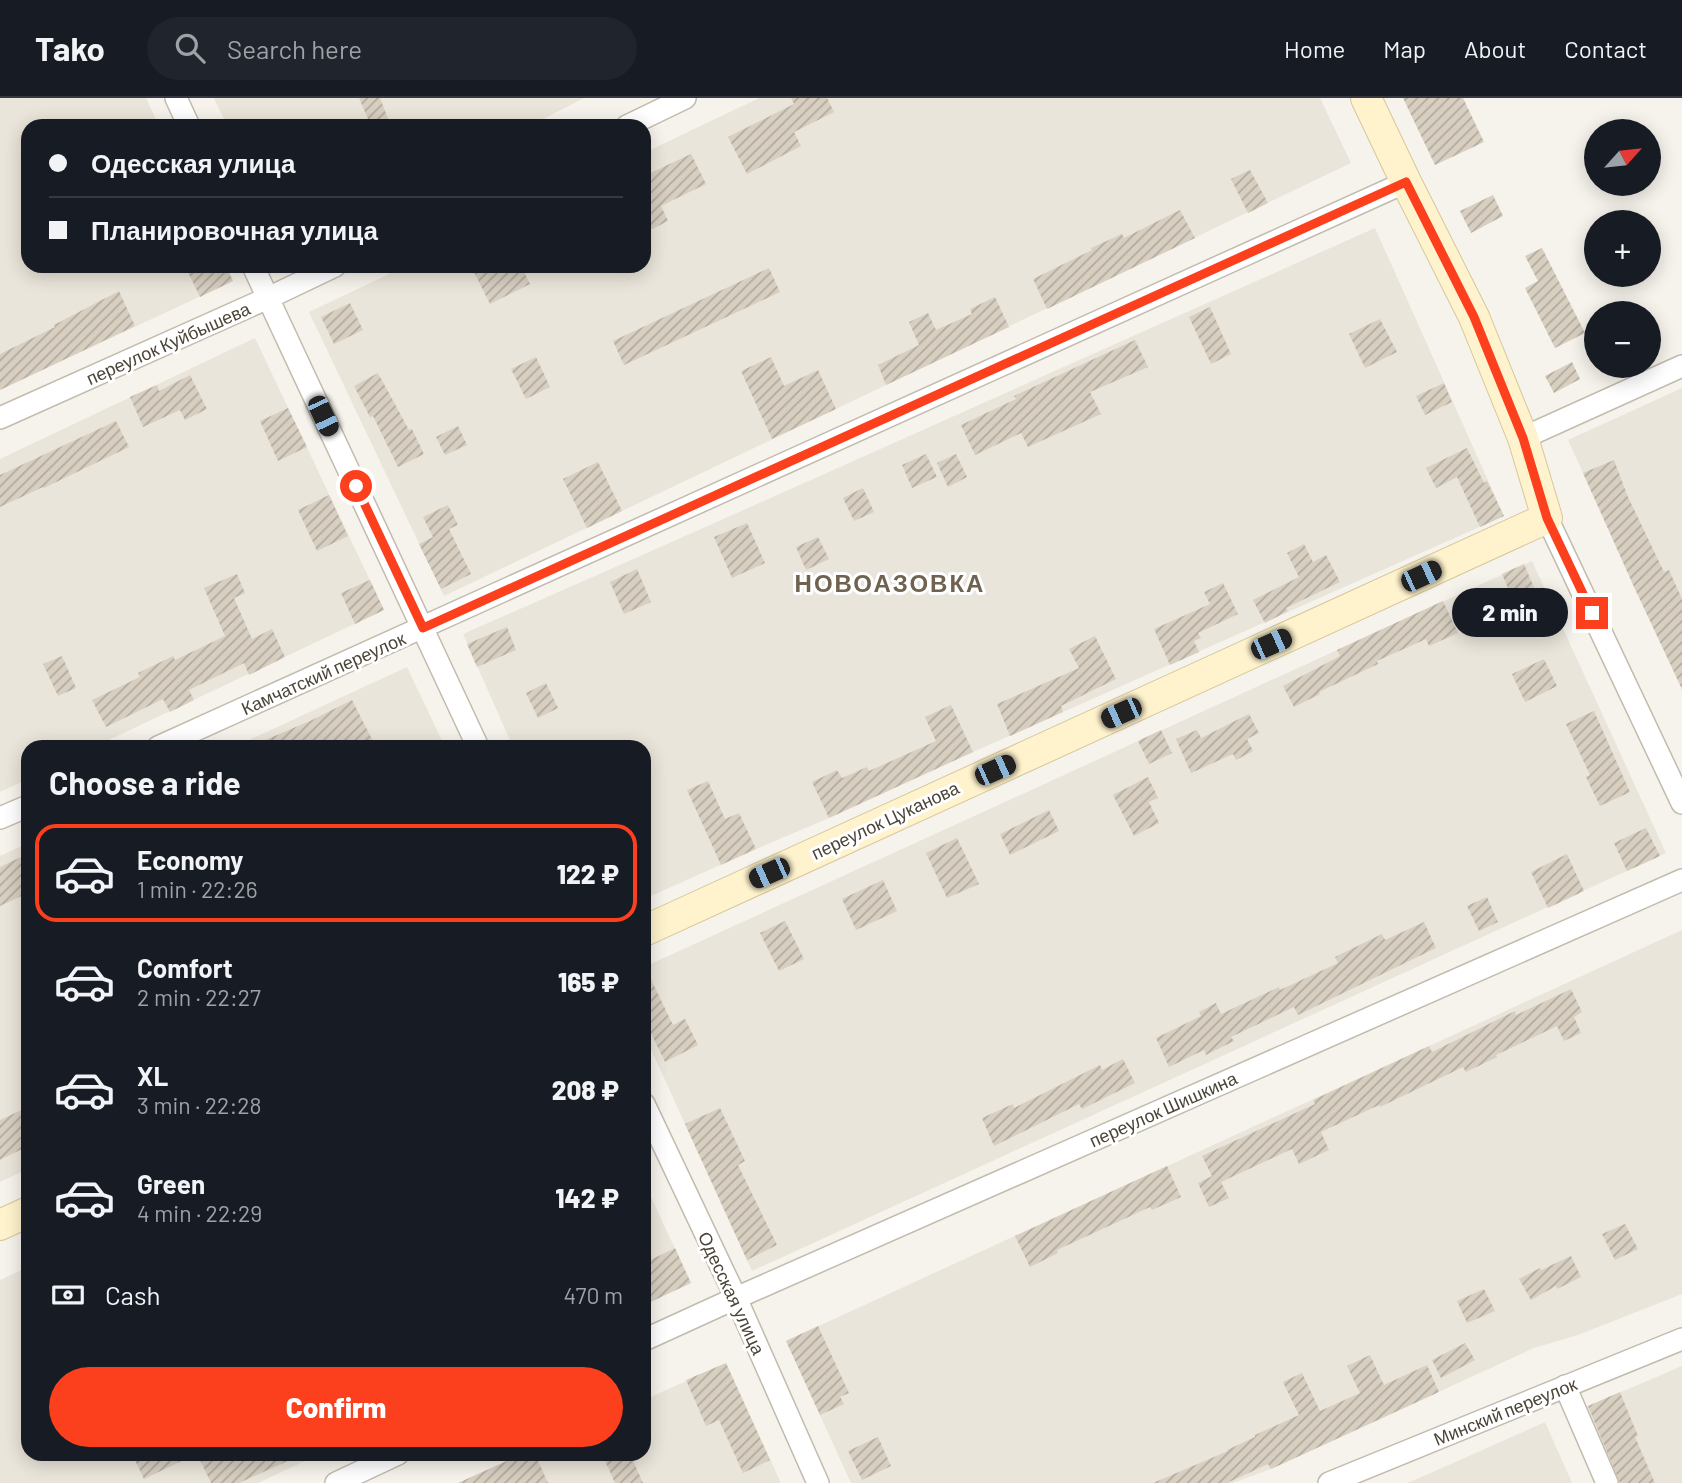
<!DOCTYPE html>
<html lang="en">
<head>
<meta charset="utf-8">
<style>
  :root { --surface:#171b24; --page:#20242c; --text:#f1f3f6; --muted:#9ea1a6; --line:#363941; --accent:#fc3f1d }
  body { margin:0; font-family:Barlow,sans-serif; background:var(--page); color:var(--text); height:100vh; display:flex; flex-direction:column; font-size:26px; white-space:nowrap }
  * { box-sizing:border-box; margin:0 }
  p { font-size:23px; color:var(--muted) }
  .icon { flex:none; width:38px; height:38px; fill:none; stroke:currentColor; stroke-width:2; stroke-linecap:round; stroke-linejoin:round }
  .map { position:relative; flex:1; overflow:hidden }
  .drawer { position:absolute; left:21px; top:642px; width:630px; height:721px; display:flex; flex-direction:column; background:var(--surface); border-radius:21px; box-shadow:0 4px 18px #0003 }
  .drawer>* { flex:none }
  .hud { position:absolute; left:21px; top:21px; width:630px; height:154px; border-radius:21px; box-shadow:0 4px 18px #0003; display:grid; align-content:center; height:154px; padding:0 28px; background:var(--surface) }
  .needle { width:46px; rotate:63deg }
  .fabs { position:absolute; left:1584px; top:21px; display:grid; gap:14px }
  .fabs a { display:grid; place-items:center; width:77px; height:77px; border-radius:50%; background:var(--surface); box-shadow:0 4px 18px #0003; font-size:35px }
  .end { position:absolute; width:32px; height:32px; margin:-16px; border:9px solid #fc3f1d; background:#fff; box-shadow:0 0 0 4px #fff }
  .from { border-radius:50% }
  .bubble { position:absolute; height:49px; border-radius:24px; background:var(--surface); box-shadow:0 4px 18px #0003; font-size:23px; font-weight:800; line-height:49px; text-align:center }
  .car { position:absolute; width:21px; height:42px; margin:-21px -10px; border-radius:9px; box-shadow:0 0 5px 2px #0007; background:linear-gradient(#222 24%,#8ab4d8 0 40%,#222 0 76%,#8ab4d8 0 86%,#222 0) }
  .hud b { display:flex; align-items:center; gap:24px; height:66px; font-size:26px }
  .hud b+b { border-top:2px solid var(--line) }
  .hud i { width:18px; height:18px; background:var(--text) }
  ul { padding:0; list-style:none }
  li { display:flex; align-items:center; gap:21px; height:98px; margin:0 14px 10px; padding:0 14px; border:4px solid transparent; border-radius:21px }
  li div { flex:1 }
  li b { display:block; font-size:26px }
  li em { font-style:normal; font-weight:800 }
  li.active { border-color:var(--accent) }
  li>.icon { width:63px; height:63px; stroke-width:1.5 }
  h2 { padding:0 28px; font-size:32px; line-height:84px }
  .pay { display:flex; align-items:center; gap:18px; height:77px; padding:0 28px; font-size:26px }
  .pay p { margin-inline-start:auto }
  .button { display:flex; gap:14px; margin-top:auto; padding:14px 28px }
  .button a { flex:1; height:80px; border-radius:42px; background:var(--accent); color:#fff; font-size:28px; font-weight:800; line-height:80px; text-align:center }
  header { display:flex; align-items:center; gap:42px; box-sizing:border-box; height:98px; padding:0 35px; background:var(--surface); border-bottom:2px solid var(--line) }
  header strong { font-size:33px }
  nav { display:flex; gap:38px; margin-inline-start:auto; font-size:24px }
  .search { width:490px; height:63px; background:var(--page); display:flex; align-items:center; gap:18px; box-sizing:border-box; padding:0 24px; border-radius:38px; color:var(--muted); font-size:26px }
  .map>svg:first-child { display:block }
  .residential { fill:#eae5da }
  .building { fill:url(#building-hatch) }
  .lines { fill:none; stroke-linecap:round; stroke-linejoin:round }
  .minor-casing { stroke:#c2bbae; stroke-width:24 }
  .secondary-casing { stroke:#d6c79b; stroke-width:32 }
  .minor { stroke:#fff; stroke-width:21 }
  .secondary { stroke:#fff3cd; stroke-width:30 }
  .route { stroke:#fc3f1d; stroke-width:9 }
  .labels { text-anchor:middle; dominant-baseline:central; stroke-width:6; stroke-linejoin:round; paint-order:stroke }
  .street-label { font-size:18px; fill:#4b4439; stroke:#fff }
  .district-label { font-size:24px; font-weight:bold; letter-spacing:2px; fill:#6e6250; stroke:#fff }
</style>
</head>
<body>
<header>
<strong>Tako</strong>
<div class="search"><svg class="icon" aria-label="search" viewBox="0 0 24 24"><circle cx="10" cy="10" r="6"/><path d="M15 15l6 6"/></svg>Search here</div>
<nav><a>Home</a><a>Map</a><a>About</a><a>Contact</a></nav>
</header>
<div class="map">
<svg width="1682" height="1385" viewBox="0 0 1682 1385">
  <defs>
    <pattern id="building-hatch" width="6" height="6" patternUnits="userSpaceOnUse" patternTransform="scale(1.75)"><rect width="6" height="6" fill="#d8cfc1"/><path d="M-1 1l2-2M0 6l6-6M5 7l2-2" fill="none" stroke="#b1aa9e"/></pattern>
  </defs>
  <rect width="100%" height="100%" fill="#f6f3ec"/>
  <g class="residential">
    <path d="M0 0H146L159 28H28V168H226L233 183 0 292Z"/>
    <path d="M214 0H584L530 28H227Z"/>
    <path d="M759 0H1320L1351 65 444 498 309 214 406 168H644V55Z"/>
    <path d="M1375 130 1504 418 973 654 829 720 756 751 644 801V649H513L463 536 674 443Z"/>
    <path d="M255 240 384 512 94 649H28V681L0 694V361Z"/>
    <path d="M1682 290V592L1568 342Z"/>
    <path d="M1532 463 1666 755 752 1173 644 936V869Z"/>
    <path d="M407 569 445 649H234Z"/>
    <path d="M28 745V1071L0 1084V758Z"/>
    <path d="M1682 832V1196L1578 1237 1534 1250 1271 1371 1233 1385H851L786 1243Z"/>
    <path d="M644 1084 691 1185 644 1207Z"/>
    <path d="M28 1169V1356H320L258 1385H0V1182Z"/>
    <path d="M726 1265 781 1385H458L522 1356H644V1302Z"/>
    <path d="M1682 1268V1385H1617L1584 1310Z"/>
    <path d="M1545 1324 1572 1385H1407L1426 1377Z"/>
  </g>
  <g class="building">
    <path d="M359 0H380L391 28H371Z"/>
    <path d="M791 0H827L834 14 794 34 801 48 747 76 728 39 794 6Z"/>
    <path d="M1403 0H1463L1484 44 1435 67Z"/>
    <path d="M691 56 706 86 661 108 668 123 644 135V73L646 77Z"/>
    <path d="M1250 72 1268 105 1248 115 1231 81Z"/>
    <path d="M1493 97 1503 118 1471 135 1460 113Z"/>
    <path d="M1180 112 1195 140 1047 211 1033 181 1092 152 1091 150 1122 136 1124 140Z"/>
    <path d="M1542 150 1585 235 1555 250 1525 190 1538 183 1525 158Z"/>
    <path d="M185 168H226L233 183 200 199Z"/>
    <path d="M471 168H521L530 186 490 206Z"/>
    <path d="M769 170 780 194 624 267 613 243Z"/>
    <path d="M119 193 135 228 0 292V256L55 229 54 227Z"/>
    <path d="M995 199 1009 229 886 287 878 267 919 247 909 224 928 215 936 232 972 216 970 211Z"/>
    <path d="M350 205 363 232 334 246 321 219Z"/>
    <path d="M1210 209 1231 256 1211 266 1189 219Z"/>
    <path d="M1380 221 1397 254 1365 270 1349 236Z"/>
    <path d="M1135 242 1148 269 1090 294 1101 316 1028 349 1021 335 975 357 961 327 1016 301 1014 298Z"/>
    <path d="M536 259 550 289 526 301 511 271Z"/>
    <path d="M771 259 784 288 818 272 836 311 772 341 741 273Z"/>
    <path d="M1572 264 1580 281 1554 295 1545 278Z"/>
    <path d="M378 275 409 332 412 331 424 356 398 369 373 318 370 319 354 288Z"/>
    <path d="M190 277 207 311 185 322 180 312 143 329 130 299 157 287 159 293Z"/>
    <path d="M1444 285 1452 304 1425 317 1416 298Z"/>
    <path d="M288 310 307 349 278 363 260 323Z"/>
    <path d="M116 323 129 349 44 390 43 389 0 409V377Z"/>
    <path d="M458 328 467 347 445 357 436 339Z"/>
    <path d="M1467 350 1484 385 1487 383 1504 418 1480 429 1457 379 1436 390 1426 370Z"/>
    <path d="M926 356 937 379 912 390 902 367Z"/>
    <path d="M956 356 967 379 948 389 937 365Z"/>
    <path d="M1614 362 1628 399 1664 474 1669 472 1682 501V591L1634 489 1583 375Z"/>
    <path d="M598 364 622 413 587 430 563 381Z"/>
    <path d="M863 390 874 414 854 423 843 400Z"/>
    <path d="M329 397 348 438 317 453 298 412Z"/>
    <path d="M448 407 458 427 449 431 471 476 441 491 419 446 433 439 423 419Z"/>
    <path d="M747 425 765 465 732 480 714 439Z"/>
    <path d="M818 439 829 461 806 472 796 449Z"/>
    <path d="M1304 446 1313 464 1326 457 1340 484 1286 510 1288 513 1265 525 1253 502 1299 479 1287 455Z"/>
    <path d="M1524 466 1536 494 1514 504 1502 476Z"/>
    <path d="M637 471 651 504 624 516 610 484Z"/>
    <path d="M237 476 245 495 234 500 252 541 272 531 285 559 249 577 244 565 189 592 194 602 170 614 163 601 106 629 92 602 140 579 138 575 173 558 175 562 225 538 204 490Z"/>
    <path d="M370 482 384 512 355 526 341 495Z"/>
    <path d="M1223 485 1238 516 1198 535 1201 540 1194 543 1199 554 1170 567 1154 531 1210 506 1204 494Z"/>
    <path d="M1443 503 1458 535 1429 548 1426 541 1377 563 1378 566 1319 594 1320 596 1294 609 1283 588 1340 558 1337 552Z"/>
    <path d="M507 529 516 552 477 569 467 546Z"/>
    <path d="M1095 538 1116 581 1061 608 1063 614 1010 638 997 606 1079 570 1069 551Z"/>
    <path d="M62 558 76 590 58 598 43 566Z"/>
    <path d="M1544 561 1557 588 1525 604 1512 576Z"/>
    <path d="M546 585 558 610 538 620 526 595Z"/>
    <path d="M352 602 376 649H249L310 623Z"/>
    <path d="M951 607 973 654 829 720 812 684 837 672 842 680 867 669 869 673 936 643 925 619Z"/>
    <path d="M1594 613 1630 694 1600 708 1586 679 1590 677 1566 626Z"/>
    <path d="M1249 616 1259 635 1247 641 1253 653 1236 662 1233 656 1191 675 1176 641 1197 632 1201 640Z"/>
    <path d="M1161 632 1172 655 1149 666 1138 643Z"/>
    <path d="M1148 679 1158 700 1149 704 1159 725 1134 738 1113 697Z"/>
    <path d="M708 683 725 721 739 715 756 751 721 767 687 692Z"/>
    <path d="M1049 712 1059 733 1010 757 1000 736Z"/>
    <path d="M1646 730 1660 758 1627 773 1614 745Z"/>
    <path d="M957 740 979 786 947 800 926 755Z"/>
    <path d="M1567 756 1584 793 1548 810 1531 774Z"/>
    <path d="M23 758 28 768V795L0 808V769Z"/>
    <path d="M883 782 897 813 856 832 842 801Z"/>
    <path d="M1487 799 1498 824 1479 833 1467 808Z"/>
    <path d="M785 823 804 861 779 873 760 835Z"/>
    <path d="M1424 824 1436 850 1298 917 1294 909 1231 939 1234 943 1206 957 1204 952 1169 969 1156 940 1201 918 1199 914 1216 905 1221 916 1279 889 1280 892 1338 865 1335 859 1382 836 1385 842Z"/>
    <path d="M644 867 673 927 685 921 698 947 665 964 644 921Z"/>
    <path d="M1571 891 1582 914 1574 919 1581 935 1564 943 1557 928 1496 957 1497 959 1466 974 1463 969 1380 1009 1379 1007 1321 1034 1329 1052 1299 1066 1292 1051 1221 1084 1229 1100 1209 1109 1198 1085 1212 1078 1202 1058 1315 1006 1313 1002 1429 948 1432 954 1515 913 1516 917Z"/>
    <path d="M1123 961 1135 985 1082 1011 1079 1006 994 1048 982 1020 1013 1006 1014 1010 1100 967 1102 972Z"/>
    <path d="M28 1009V1048L0 1062V1022Z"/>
    <path d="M720 1010 745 1063 738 1067 777 1147 747 1162 685 1026Z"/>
    <path d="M1167 1068 1181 1099 1152 1112 1150 1109 1057 1152 1058 1155 1030 1169 1015 1138Z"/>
    <path d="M1625 1126 1638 1151 1615 1162 1602 1136Z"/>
    <path d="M675 1150 691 1185 644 1207V1165Z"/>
    <path d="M1571 1158 1581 1179 1557 1191 1556 1188 1531 1202 1519 1181 1540 1170 1541 1172Z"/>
    <path d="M1484 1191 1495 1213 1467 1225 1457 1203Z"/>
    <path d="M818 1228 849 1295 840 1299 844 1306 820 1317 786 1243Z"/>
    <path d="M1465 1245 1475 1262 1441 1280 1432 1262Z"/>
    <path d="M1370 1257 1384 1287 1427 1267 1439 1294 1271 1371 1268 1366 1227 1385H1153L1228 1353 1227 1352 1255 1339V1337L1299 1317 1283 1284 1302 1275 1320 1313 1360 1295 1347 1268Z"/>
    <path d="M726 1265 770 1362 743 1375 719 1322 706 1328 686 1282Z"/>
    <path d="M1620 1294 1638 1338 1635 1339 1655 1385H1620L1588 1308Z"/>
    <path d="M878 1339 891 1368 862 1382 848 1353Z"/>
    <path d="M132 1356H196L144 1381Z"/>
    <path d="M214 1356H303L239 1385H211L200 1362Z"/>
    <path d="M522 1356H535L548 1385H458Z"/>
    <path d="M602 1356H630L643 1385H615Z"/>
  </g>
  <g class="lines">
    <defs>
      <g id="minor">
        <path d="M176 0 189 28"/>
        <path d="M627 28 685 0"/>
        <path d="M253 168 478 649"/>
        <path d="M0 320 268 200 335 168"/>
        <path d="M1523 340 1682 268"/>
        <path d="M1547 420 1682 705"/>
        <path d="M158 649 1406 84"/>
        <path d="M0 720 28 708"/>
        <path d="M644 1006 736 1200 818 1385"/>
        <path d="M644 1242 736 1200 1682 782"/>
        <path d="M1565 1288 1607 1385"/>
        <path d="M336 1385 398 1356"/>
        <path d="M1329 1385 1682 1241"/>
      </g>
      <g id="secondary">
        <path d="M644 833 1547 420 1523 340 1474 219 1406 84 1366 0"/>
        <path d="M0 1127 28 1114"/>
      </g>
    </defs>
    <use href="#minor" class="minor-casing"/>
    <use href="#secondary" class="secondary-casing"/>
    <use href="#minor" class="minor"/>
    <use href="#secondary" class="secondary"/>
  </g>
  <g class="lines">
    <path class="route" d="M356 388 423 530 1406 84 1474 219 1523 340 1547 420 1592 515"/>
  </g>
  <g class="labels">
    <g class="street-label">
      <text transform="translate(168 245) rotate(-24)">переулок Куйбышева</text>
      <text transform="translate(323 575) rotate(-24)">Камчатский переулок</text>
      <text transform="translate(885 722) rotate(-25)">переулок Цуканова</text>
      <text transform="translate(1163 1011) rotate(-24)">переулок Шишкина</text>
      <text transform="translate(732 1195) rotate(65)">Одесская улица</text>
      <text transform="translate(1505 1313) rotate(-22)">Минский переулок</text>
    </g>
    <g class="district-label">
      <text x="890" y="484">НОВОАЗОВКА</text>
    </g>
  </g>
</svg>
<div class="fabs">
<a><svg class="needle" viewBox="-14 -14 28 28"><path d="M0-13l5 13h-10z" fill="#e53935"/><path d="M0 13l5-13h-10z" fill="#9ea1a6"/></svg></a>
<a>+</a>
<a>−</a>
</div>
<i class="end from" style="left:356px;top:388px"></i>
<i class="end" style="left:1592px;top:515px"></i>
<div class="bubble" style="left:1452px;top:490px;width:116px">2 min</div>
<i class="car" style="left:323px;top:318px;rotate:155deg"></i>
<i class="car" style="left:1421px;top:478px;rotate:65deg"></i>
<i class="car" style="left:1271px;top:546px;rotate:66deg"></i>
<i class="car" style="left:1121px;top:615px;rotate:246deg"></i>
<i class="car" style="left:995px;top:672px;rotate:66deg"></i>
<i class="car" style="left:769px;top:775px;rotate:246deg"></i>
<div class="hud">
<b><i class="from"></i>Одесская улица</b>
<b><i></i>Планировочная улица</b>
</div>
<section class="drawer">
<h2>Choose a ride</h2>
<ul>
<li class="active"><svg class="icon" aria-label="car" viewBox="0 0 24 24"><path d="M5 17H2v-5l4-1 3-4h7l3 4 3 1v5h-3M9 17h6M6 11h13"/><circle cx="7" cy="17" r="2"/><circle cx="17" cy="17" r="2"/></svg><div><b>Economy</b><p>1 min · 22:26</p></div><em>122 ₽</em></li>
<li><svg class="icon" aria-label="car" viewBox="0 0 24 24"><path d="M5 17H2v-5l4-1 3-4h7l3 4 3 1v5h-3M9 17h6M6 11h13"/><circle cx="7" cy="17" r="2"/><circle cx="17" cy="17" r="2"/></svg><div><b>Comfort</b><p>2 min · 22:27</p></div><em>165 ₽</em></li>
<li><svg class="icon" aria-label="car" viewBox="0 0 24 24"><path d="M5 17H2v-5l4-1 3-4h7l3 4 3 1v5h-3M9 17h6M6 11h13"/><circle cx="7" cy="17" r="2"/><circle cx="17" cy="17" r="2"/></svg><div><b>XL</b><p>3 min · 22:28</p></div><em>208 ₽</em></li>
<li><svg class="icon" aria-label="car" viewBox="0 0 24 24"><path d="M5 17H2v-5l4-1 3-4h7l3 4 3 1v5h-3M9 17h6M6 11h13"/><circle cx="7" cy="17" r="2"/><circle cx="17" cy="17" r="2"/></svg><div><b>Green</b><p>4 min · 22:29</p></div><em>142 ₽</em></li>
</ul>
<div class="pay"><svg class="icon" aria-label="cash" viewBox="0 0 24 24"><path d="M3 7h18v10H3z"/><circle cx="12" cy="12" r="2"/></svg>Cash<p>470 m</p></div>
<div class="button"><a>Confirm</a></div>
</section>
</div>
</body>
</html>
